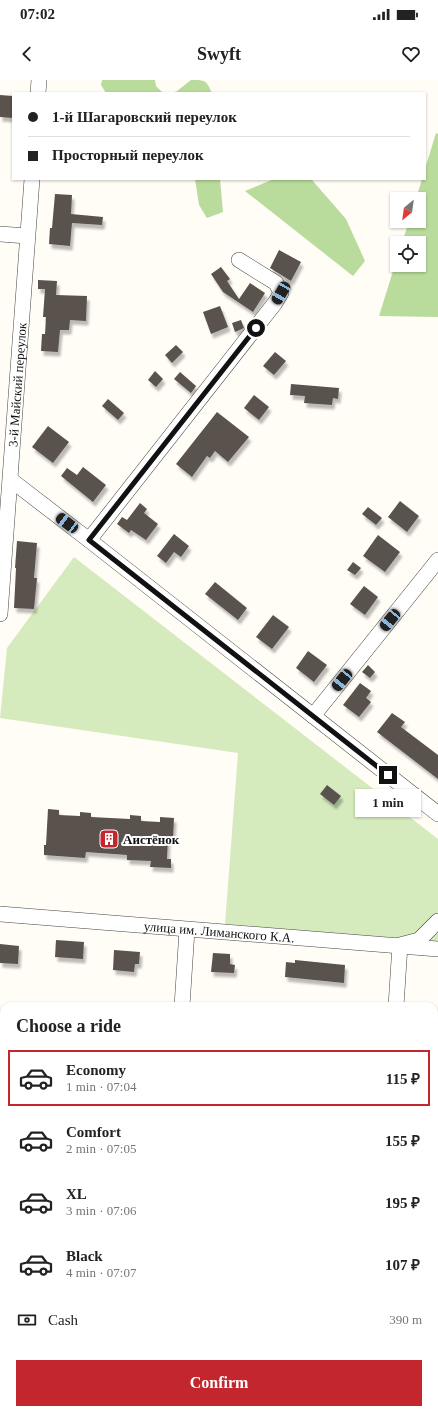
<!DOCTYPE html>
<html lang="en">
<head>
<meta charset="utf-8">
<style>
  :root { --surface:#fff; --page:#f6f6f6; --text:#222; --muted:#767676; --line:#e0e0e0; --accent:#c4262e }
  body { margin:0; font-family:Georgia,serif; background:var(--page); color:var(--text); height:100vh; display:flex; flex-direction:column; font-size:15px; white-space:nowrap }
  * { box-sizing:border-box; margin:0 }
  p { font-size:13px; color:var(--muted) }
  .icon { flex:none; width:22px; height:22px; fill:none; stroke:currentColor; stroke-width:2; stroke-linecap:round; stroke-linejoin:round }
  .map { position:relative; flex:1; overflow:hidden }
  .drawer { position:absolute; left:0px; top:922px; width:438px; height:412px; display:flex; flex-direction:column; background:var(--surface); border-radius:12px 12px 0 0; box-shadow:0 1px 3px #0004 }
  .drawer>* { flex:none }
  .top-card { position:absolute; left:12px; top:12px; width:414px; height:88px; border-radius:0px; box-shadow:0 1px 3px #0004; display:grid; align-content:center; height:88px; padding:0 16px; background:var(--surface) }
  .needle { width:26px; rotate:209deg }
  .tools { position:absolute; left:390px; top:112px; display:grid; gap:8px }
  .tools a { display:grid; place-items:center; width:36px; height:36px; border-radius:0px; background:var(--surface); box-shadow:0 1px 3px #0004; font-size:20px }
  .end { position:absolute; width:18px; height:18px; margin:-9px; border:5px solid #111; background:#fff; box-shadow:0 0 0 2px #fff }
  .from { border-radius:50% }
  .bubble { position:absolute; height:28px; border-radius:0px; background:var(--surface); box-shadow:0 1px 3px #0004; font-size:13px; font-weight:800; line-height:28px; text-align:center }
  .car { position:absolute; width:12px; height:24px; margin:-12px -6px; border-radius:5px; box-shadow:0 0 3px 1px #0007; background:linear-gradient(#222 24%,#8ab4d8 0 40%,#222 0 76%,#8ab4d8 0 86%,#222 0) }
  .top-card b { display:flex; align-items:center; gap:14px; height:38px; font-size:15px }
  .top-card b+b { border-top:1px solid var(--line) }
  .top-card i { width:10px; height:10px; background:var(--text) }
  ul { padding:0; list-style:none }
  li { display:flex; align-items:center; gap:12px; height:56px; margin:0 8px 6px; padding:0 8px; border:2px solid transparent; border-radius:0px }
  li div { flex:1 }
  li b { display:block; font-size:15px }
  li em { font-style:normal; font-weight:800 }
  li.current { border-color:var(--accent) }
  li>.icon { width:36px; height:36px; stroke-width:1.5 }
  h2 { padding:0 16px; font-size:18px; line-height:48px }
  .pay { display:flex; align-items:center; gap:10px; height:44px; padding:0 16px; font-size:15px }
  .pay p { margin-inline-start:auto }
  .button { display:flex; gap:8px; margin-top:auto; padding:8px 16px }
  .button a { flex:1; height:46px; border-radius:0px; background:var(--accent); color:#fff; font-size:16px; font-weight:800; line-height:46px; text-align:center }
  .status { display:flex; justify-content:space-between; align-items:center; height:28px; padding:0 20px; background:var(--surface); direction:ltr }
  .status svg { height:11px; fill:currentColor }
  header { display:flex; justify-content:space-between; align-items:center; height:52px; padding:0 16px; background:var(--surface); font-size:18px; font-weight:800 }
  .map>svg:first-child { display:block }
  .green { fill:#d5ebbd }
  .forest { fill:#b9dc9c }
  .building { fill:#5a524d; filter:url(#shadow) }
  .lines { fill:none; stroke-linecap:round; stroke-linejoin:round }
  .minor-casing { stroke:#444; stroke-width:16 }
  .minor { stroke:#fff; stroke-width:15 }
  .route { stroke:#111; stroke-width:5 }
  .labels { text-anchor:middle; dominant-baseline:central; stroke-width:4; stroke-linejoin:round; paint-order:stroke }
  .street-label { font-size:13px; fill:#111; stroke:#fff }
  .poi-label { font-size:13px; font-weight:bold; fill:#111; stroke:#fff; text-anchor:start }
</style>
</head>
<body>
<div class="status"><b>07:02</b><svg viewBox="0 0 49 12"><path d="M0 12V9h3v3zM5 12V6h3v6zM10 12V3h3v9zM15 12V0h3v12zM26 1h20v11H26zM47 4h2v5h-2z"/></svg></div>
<header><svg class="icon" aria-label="back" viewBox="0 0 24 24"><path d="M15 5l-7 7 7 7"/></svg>Swyft<svg class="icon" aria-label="heart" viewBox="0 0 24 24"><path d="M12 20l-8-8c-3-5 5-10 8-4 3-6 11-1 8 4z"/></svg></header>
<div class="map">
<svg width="438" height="1334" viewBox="0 0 438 1334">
  <defs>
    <filter id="shadow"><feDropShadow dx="2.5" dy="4.5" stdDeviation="1" flood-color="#0004"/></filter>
  </defs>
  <rect width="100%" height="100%" fill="#fffdf5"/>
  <path class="green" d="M74 477 438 759V862L225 844 238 673 0 638 7 568Z"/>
  <g class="forest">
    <path d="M102 0H155L156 6 163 13H106L101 5Z"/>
    <path d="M191 0C206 0 206 0 212 13H172L177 11Z"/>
    <path d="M436 53 438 54V237L379 236 397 178V185H419V163H402L409 141H419V119H416L422 99H425V89Z"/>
    <path d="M195 99H220L223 132 207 138 199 125Z"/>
    <path d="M274 99H309L312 100 346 139 365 181 353 196 245 111Z"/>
  </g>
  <g class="building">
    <path d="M0 15 13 16V38L0 37Z"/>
    <path d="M55 114 72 115 71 134 103 137 102 145 72 143 70 166 49 164 50 148H52Z"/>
    <path d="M279 170 301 182 291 201 270 188Z"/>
    <path d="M221 187 230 199 227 201 239 219 250 203 265 213 253 232 223 212 211 194Z"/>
    <path d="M38 200 57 201 56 215 87 216 86 241 70 240 69 250H60L58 272 41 271 42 254H45L46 237H43L45 209H38Z"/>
    <path d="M220 226 228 247 211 254 203 232Z"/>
    <path d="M241 240 244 248 235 252 232 243Z"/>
    <path d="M176 265 183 272 172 283 165 275Z"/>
    <path d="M275 272 286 281 274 295 263 286Z"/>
    <path d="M155 291 163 299 156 307 148 300Z"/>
    <path d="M180 292 196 306 191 313 174 299Z"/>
    <path d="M291 304 339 308 338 319 333 318 332 325 304 323 305 316 290 315Z"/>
    <path d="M254 315 269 327 259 340 244 328Z"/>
    <path d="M108 319 124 333 118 340 102 326Z"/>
    <path d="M217 332 249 357 228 382 215 371 210 378 207 376 192 397 176 384Z"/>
    <path d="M48 346 69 362 53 383 32 367Z"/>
    <path d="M83 387 106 405 93 422 61 396 67 388 77 395Z"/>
    <path d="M400 421 419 436 407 452 388 437Z"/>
    <path d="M140 423 147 429 144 433 158 444 146 460 131 450 129 453 117 444 122 437 127 440Z"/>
    <path d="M368 427 382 438 376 445 362 434Z"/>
    <path d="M174 454 189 466 181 477 174 472 166 483 157 476Z"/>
    <path d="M378 455 400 472 385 492 363 476Z"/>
    <path d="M17 461 37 463 34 498H37L34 529 14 528 16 488H15Z"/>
    <path d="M353 482 361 488 355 495 347 490Z"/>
    <path d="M215 502 247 528 238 540 205 514Z"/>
    <path d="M364 506 378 517 365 535 350 524Z"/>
    <path d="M273 535 289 547 272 569 256 557Z"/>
    <path d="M308 571 327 585 314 602 296 588Z"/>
    <path d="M368 585 375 592 370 598 362 592Z"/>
    <path d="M360 603 371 611 366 618 371 622 359 637 343 625Z"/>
    <path d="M392 633 405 642 401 647 438 675V699L377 652Z"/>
    <path d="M327 705 341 716 334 725 320 714Z"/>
    <path d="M48 729 59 730V735L80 736V732L91 733V737L130 739V735L141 736V741L160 742V737L174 738 173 759 168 758 167 779H171V788L150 787 151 781 127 780V775L86 772 85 778 44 775V765H46Z"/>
    <path d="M56 860 84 862 83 879 55 877Z"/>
    <path d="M0 864 19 866 18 884 0 883Z"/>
    <path d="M114 870 140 872 139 884H135L134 892 113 890Z"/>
    <path d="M213 873 230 874V884L235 885 234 893 211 892Z"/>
    <path d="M295 880 345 885 344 903 285 897 286 882 295 883Z"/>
  </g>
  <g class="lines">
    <defs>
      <g id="minor">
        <path d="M38 13 39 0"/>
        <path d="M0 154 27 156"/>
        <path d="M11 400 89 460 438 734"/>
        <path d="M89 460 275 223 281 213 276 203 239 180"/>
        <path id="s1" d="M0 534 32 99"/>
        <path d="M313 636 438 480"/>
        <path id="s2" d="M0 834 438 869"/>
        <path d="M182 926 187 850"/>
        <path d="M396 926 400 865 419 860 438 841"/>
        <path d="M434 1059H438"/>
        <path d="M0 1276H4"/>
        <path d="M434 1309H438"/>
        <path d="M153 1334V1330"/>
        <path d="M363 1334 364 1330"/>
      </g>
    </defs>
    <use href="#minor" class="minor-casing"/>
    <use href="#minor" class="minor"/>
  </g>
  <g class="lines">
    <path class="route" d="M256 248 89 460 388 695"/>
  </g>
  <defs>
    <symbol id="building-square" viewBox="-11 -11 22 22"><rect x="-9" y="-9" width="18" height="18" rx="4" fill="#c4262e" stroke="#fff"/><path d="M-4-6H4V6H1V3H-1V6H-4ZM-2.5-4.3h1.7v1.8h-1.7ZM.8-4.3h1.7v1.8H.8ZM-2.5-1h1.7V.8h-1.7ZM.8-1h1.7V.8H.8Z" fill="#fff"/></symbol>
  </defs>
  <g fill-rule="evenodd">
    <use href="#building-square" x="98" y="748" width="22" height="22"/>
  </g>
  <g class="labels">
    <g class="street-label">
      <text stroke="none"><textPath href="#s1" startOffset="230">3-й Майский переулок</textPath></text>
      <text stroke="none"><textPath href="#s2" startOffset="220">улица им. Лиманского К.А.</textPath></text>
    </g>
    <g class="poi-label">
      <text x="123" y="759">Аистёнок</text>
    </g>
  </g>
</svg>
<div class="tools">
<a><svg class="needle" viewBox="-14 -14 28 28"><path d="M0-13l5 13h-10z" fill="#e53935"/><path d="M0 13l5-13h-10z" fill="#767676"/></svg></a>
<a><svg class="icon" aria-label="locate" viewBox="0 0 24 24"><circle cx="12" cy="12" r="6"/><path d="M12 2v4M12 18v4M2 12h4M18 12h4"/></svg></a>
</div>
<i class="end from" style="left:256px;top:248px"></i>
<i class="end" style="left:388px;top:695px"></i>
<div class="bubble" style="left:355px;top:709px;width:66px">1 min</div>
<i class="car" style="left:281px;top:213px;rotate:210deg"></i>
<i class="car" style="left:67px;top:443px;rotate:307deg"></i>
<i class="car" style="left:390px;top:540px;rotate:219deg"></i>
<i class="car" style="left:342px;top:600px;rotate:219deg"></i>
<div class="top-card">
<b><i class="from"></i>1-й Шагаровский переулок</b>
<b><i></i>Просторный переулок</b>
</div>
<section class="drawer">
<h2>Choose a ride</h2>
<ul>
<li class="current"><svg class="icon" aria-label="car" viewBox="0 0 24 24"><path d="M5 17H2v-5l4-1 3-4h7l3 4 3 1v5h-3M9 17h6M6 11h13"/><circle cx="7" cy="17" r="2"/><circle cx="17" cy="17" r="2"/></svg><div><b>Economy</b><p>1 min · 07:04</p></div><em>115 ₽</em></li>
<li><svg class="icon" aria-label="car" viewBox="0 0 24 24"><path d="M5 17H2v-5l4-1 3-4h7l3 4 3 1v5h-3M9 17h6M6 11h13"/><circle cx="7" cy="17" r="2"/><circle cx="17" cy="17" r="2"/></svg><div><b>Comfort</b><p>2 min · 07:05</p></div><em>155 ₽</em></li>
<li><svg class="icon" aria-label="car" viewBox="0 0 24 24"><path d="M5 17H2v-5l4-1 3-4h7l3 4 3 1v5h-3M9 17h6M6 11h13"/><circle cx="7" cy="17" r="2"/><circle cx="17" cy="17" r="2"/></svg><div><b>XL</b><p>3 min · 07:06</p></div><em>195 ₽</em></li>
<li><svg class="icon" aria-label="car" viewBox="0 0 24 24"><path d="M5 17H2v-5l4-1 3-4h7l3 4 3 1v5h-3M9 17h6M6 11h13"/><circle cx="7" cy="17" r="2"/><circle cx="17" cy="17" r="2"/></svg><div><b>Black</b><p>4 min · 07:07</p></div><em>107 ₽</em></li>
</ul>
<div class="pay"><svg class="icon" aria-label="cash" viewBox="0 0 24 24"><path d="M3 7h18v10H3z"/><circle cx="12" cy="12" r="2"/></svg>Cash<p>390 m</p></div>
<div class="button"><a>Confirm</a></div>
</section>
</div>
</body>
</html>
